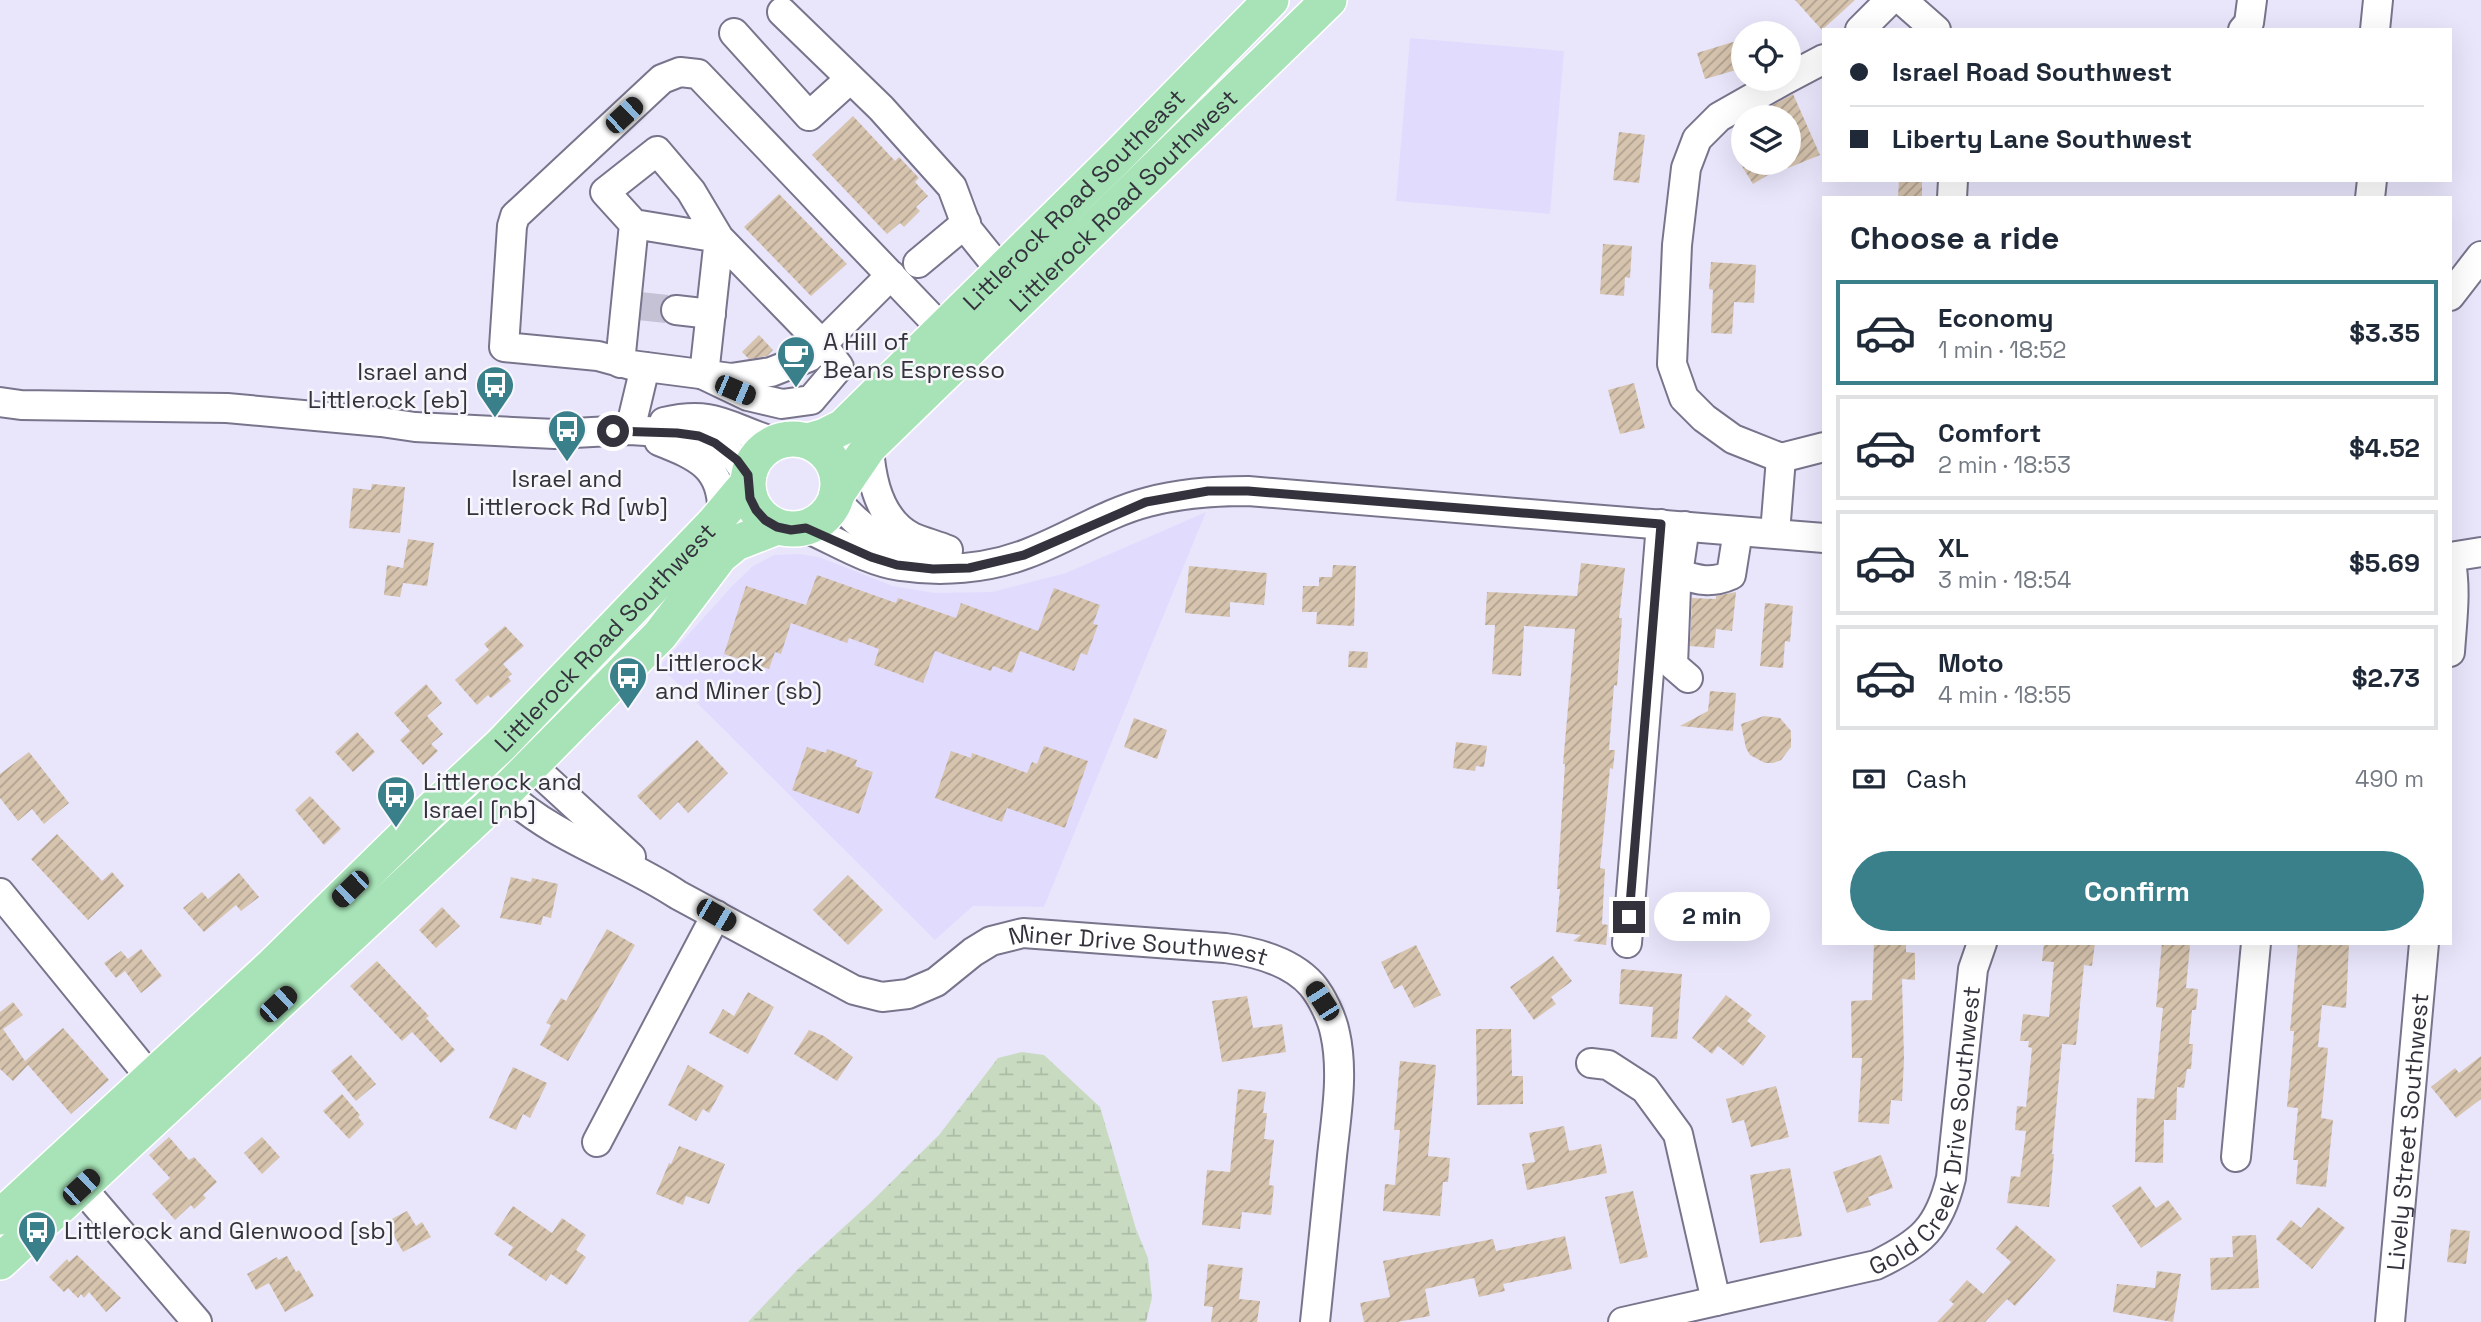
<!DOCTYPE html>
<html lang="en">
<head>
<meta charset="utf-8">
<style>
  :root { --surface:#fff; --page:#f6f6f7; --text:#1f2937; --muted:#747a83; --line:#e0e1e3; --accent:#39808b }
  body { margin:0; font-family:"Space Grotesk",sans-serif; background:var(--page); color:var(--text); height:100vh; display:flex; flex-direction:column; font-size:26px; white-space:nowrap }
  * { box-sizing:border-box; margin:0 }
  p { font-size:23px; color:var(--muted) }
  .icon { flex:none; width:38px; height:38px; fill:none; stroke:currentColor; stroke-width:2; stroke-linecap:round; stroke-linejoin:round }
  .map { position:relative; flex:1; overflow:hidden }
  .side { position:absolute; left:1822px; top:196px; width:630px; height:749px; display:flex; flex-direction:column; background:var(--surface); border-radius:0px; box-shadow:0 7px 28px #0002 }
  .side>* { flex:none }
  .guide { position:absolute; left:1822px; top:28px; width:630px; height:154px; border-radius:0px; box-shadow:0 7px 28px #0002; display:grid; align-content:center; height:154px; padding:0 28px; background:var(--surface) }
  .tools { position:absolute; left:1731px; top:21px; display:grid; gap:14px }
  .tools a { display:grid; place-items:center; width:70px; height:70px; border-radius:50%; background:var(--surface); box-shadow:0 7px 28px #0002; font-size:35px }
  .end { position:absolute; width:32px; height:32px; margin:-16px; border:9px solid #34333d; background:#fff; box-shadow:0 0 0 4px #fff }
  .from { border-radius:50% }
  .bubble { position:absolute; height:49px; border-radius:24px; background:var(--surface); box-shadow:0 7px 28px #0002; font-size:23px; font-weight:800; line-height:49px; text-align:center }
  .car { position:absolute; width:21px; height:42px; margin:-21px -10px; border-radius:9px; box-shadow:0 0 5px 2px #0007; background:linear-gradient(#222 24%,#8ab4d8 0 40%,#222 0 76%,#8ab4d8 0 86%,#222 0) }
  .guide b { display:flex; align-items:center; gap:24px; height:66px; font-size:26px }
  .guide b+b { border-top:2px solid var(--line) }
  .guide i { width:18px; height:18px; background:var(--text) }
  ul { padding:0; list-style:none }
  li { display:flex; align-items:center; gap:21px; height:105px; margin:0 14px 10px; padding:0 14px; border:4px solid var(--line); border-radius:0px }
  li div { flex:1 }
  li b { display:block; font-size:26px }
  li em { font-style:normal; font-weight:800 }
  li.on { border-color:var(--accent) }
  li>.icon { width:63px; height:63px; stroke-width:1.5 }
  h2 { padding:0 28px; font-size:32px; line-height:84px }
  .pay { display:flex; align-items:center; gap:18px; height:77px; padding:0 28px; font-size:26px }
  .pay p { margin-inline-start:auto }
  .button { display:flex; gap:14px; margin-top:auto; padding:14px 28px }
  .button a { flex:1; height:80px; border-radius:42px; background:var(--accent); color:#fff; font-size:28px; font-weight:800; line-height:80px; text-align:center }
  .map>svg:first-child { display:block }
  .built { fill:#e1dcfe }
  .wetland { fill:url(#wetland-marsh) }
  .building { fill:url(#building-hatch) }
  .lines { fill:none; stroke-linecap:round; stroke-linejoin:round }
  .minor-tunnel { stroke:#c5c2d6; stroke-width:28; stroke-dasharray:28 14; stroke-linecap:butt }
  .minor-casing { stroke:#78748c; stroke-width:32 }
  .major-casing { stroke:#fff; stroke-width:38 }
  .minor { stroke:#fff; stroke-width:28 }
  .major { stroke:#a7e3b7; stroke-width:35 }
  .route { stroke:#34333d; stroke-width:9 }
  .labels { text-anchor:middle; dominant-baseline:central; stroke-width:5; stroke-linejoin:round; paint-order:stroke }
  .street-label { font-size:24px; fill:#34333d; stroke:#f6f6fb }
  .poi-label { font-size:24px; fill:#34333d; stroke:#f6f6fb; text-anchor:start }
</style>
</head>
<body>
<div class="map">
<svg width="2481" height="1322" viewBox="0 0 2481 1322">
  <defs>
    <pattern id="wetland-marsh" width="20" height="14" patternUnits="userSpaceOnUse" patternTransform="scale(1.75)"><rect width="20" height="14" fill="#c8dbc0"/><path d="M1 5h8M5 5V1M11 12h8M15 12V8" fill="none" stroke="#acbca6"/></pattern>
    <pattern id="building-hatch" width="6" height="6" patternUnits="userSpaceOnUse" patternTransform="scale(1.75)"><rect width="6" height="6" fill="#d7c4ae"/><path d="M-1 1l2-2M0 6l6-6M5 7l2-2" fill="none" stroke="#afa08f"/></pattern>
  </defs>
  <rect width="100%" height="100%" fill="#e9e6fc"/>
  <g class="built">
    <path d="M1410 38 1564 51 1550 214 1396 201Z"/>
    <path d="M1206 512 1044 907 973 906 935 940 660 666 733 585 753 566 774 555 799 554 819 557 893 586 935 593 992 592 1066 573Z"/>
  </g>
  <path class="wetland" d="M1022 1052 1044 1055 1100 1107 1136 1229 1148 1258 1152 1298 1146 1322H748L799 1268 869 1204 939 1135 998 1058Z"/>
  <g class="building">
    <path d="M1795 0H1855L1822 30Z"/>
    <path d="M1743 39V68L1705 79 1697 53Z"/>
    <path d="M1793 94 1820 155 1788 168V117H1752Z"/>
    <path d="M853 116 895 161 899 157 919 178 915 182 928 196 916 207 920 211 904 227 900 223 887 234 812 155Z"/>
    <path d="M1619 132 1645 135 1639 183 1613 180Z"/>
    <path d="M1740 163H1788L1753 184Z"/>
    <path d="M1899 180H1922V198H1898Z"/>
    <path d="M779 194 847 264 811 296 744 227Z"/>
    <path d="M1603 244 1632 246 1630 278 1625 277 1624 296 1600 294Z"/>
    <path d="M1711 262 1756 265 1754 303 1734 302 1732 334 1711 333 1713 290 1709 289Z"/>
    <path d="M759 335 773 350 767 356 749 359 742 352Z"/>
    <path d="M1634 383 1645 428 1620 434 1608 390Z"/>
    <path d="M372 484 405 487 400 533 349 528 353 488 371 490Z"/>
    <path d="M408 539 434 543 427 586 403 583 400 597 384 595 387 565 403 568Z"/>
    <path d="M1581 563 1625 568 1619 618H1622L1617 686 1614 685 1609 750H1615L1613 769 1610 768 1600 868 1605 869 1602 924 1608 925 1606 945 1573 941 1581 935 1556 932 1560 889H1557L1565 764H1563L1575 629 1524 626 1521 676 1492 674 1495 625H1485L1487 592 1577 596Z"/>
    <path d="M1333 565 1356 566 1354 626 1316 624 1317 612H1302L1303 586H1319V577H1332Z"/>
    <path d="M1189 566 1267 573 1264 605 1230 602V617L1185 613Z"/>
    <path d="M817 575 896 603 898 598 956 618 961 603 1038 631 1054 588 1100 605 1093 624 1098 625 1087 655 1081 653 1074 671 1020 651 1012 673 993 666 991 671 935 651 923 683 874 665 879 649 849 638 847 643 791 623 781 654 775 652 769 669 724 654 746 586 806 605Z"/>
    <path d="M1736 592 1732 631 1716 629 1714 648 1690 646 1692 598 1716 599V596Z"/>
    <path d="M1765 603 1793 606 1790 642 1785 641 1783 668 1760 666Z"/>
    <path d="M505 626 524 646 503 664 512 674 508 677 511 681 491 698 488 695 477 705 455 680 489 650 484 644Z"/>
    <path d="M1349 651 1368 652 1367 668 1348 667Z"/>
    <path d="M426 684 442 703 427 716 443 734 431 744 438 751 423 765 400 740 410 731 394 713Z"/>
    <path d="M1710 691 1736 693 1733 731 1680 726 1708 711Z"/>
    <path d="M1764 716 1780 718 1791 731V747L1781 760 1773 763H1765L1750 755 1746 748 1741 724Z"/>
    <path d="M1134 718 1167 730 1157 759 1124 747Z"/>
    <path d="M357 732 375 752 353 772 335 752Z"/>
    <path d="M697 740 728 773 688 813 678 802 660 820 637 796Z"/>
    <path d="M1456 742 1487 746 1484 767 1476 766 1475 771 1453 768Z"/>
    <path d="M1044 746 1088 761 1065 828 1007 808 1002 822 935 798 951 751 971 758 972 753 1027 773 1032 762 1037 764Z"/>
    <path d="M807 747 826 753 827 749 857 760 855 766 873 772 859 814 792 790Z"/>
    <path d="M29 752 69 803 44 824 32 809 18 821 0 798V774Z"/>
    <path d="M310 796 341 829 324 845 295 810Z"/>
    <path d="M57 834 102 881 112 872 124 886 88 920 31 859Z"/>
    <path d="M239 873 259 897 241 911 236 905 204 932 183 908 202 892 208 899Z"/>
    <path d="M848 875 883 910 848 945 813 910Z"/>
    <path d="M511 877 531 882 532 878 558 884 551 918 543 916 541 925 500 918Z"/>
    <path d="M442 907 460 926 436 948 419 930Z"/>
    <path d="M607 929 635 945 568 1061 540 1045 551 1025 546 1023 561 998 566 1001Z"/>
    <path d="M1874 943H1906V952L1915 953V980L1902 979 1904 1059 1902 1101 1891 1100 1889 1124 1858 1122 1862 1058H1852L1851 1001 1872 1000Z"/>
    <path d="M2044 943H2095L2092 966 2084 965 2076 1045 2062 1044 2052 1154H2054L2049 1207 2007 1203 2011 1176 2020 1177 2026 1131 2015 1130 2017 1106 2026 1107 2032 1048 2028 1047 2029 1041H2020L2023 1014 2049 1017 2054 962 2042 961Z"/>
    <path d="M2162 943 2190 945 2186 988 2198 989 2196 1010H2192L2189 1044H2193L2191 1069H2187L2184 1088 2177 1087 2176 1120H2164L2163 1163 2135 1162 2137 1098 2154 1099 2163 1008 2156 1007Z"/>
    <path d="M2298 943H2349L2346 1008 2322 1005 2318 1047 2328 1048 2321 1118 2333 1120 2326 1187 2296 1184 2298 1160H2293L2298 1108 2287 1107 2294 1031H2290Z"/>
    <path d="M1416 945 1441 995 1414 1008 1402 985 1394 989 1381 962Z"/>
    <path d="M141 949 162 976 141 993 125 971 116 978 104 963 121 951 128 959Z"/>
    <path d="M1553 956 1572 981 1551 997 1556 1004 1534 1020 1510 987Z"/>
    <path d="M377 961 429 1016 426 1018 455 1050 441 1063 412 1032 402 1041 350 986Z"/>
    <path d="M1621 969 1682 974 1677 1039 1651 1037 1653 1007 1619 1004Z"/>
    <path d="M748 992 774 1007 748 1054 709 1033 723 1009 734 1016Z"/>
    <path d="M1726 995 1752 1015 1747 1021 1766 1036 1743 1066 1718 1046 1712 1054 1692 1038Z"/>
    <path d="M1247 996 1253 1028 1282 1024 1286 1052 1222 1062 1212 1001Z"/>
    <path d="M13 1002 23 1015 3 1029 25 1061 63 1028 109 1080 71 1114 28 1065 13 1081 0 1069V1012Z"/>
    <path d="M1476 1029H1511L1512 1076H1523V1104L1477 1105Z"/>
    <path d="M809 1030 824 1036 853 1057 837 1081 794 1054Z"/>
    <path d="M351 1055 376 1084 356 1101 331 1071Z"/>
    <path d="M2481 1056V1099L2456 1118 2431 1087 2455 1068 2459 1073Z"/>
    <path d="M1400 1061 1436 1065 1428 1156 1450 1158 1448 1182H1443L1440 1216 1383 1211 1385 1184 1395 1185 1400 1130H1394Z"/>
    <path d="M688 1065 724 1086 709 1113 703 1109 696 1121 668 1105Z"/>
    <path d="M513 1067 547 1083 530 1118 523 1114 516 1130 489 1118Z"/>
    <path d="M1776 1086 1789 1137 1751 1147 1744 1120 1732 1123 1726 1099Z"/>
    <path d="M1238 1089 1266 1092 1263 1113H1267L1264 1139 1274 1140 1269 1185 1274 1186 1271 1215 1242 1212 1240 1229 1202 1225 1207 1170 1230 1172Z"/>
    <path d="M342 1094 360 1115 358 1117 364 1124 349 1139 323 1111Z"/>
    <path d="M1564 1126 1569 1151 1601 1144 1607 1173 1527 1190 1522 1164 1535 1162 1529 1133Z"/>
    <path d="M169 1137 189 1160 194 1157 217 1182 203 1195 206 1198 194 1209 191 1205 175 1220 152 1194 170 1178 149 1155Z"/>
    <path d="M262 1137 280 1157 262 1174 244 1153Z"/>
    <path d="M679 1146 725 1164 709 1204 686 1196 683 1205 656 1194 669 1163 671 1164Z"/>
    <path d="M1881 1155 1893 1188 1868 1197 1871 1205 1847 1213 1833 1172Z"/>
    <path d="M1790 1168 1802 1236 1760 1243 1750 1175Z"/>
    <path d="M2140 1186 2156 1208 2168 1200 2182 1219 2141 1248 2112 1206Z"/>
    <path d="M1633 1191 1648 1257 1620 1264 1605 1197Z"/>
    <path d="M513 1206 552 1233 562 1218 586 1235 576 1250 586 1257 567 1285 551 1274 546 1281 508 1255 513 1247 494 1234Z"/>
    <path d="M2318 1207 2345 1228 2312 1269 2276 1239 2291 1220 2301 1228Z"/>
    <path d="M407 1211 416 1226 422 1222 431 1237 403 1252 386 1222Z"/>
    <path d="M2016 1225 2056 1260 2015 1306 2007 1299 1985 1322H1937L1954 1304 1949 1300 1967 1280 1983 1294 2011 1262 1996 1249Z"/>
    <path d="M2451 1229 2470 1231 2466 1264 2447 1262Z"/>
    <path d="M2256 1235 2259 1288 2211 1290 2210 1258 2233 1257 2232 1236Z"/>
    <path d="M1565 1236 1572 1269 1503 1284 1505 1291 1479 1297 1474 1278 1425 1289 1430 1316 1397 1322H1364L1360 1303 1390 1297 1383 1261 1493 1239 1496 1251Z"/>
    <path d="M77 1255 121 1298 106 1312 89 1292 84 1298 81 1294 78 1298 68 1288 64 1292 49 1277 67 1259 69 1262Z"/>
    <path d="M287 1256 296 1272 299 1270 314 1296 285 1312 269 1283 256 1290 247 1274 277 1257 278 1260Z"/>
    <path d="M1208 1264 1243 1268 1239 1299 1260 1301 1257 1322H1211L1213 1307 1204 1306Z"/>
    <path d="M2157 1271 2181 1274 2173 1322 2113 1312 2117 1284 2155 1288Z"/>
  </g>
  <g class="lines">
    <path class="minor-tunnel" d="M639 306 676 310"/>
    <defs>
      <g id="minor">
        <path d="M1902 0 1936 30"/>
        <path d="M782 12 881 108 952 187 968 230 1001 271"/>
        <path d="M1860 30 1890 0"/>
        <path d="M2243 30 2249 23 2252 0"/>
        <path d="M2375 30 2378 0"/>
        <path d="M734 33 809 116 850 79"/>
        <path d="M1788 78 1824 59"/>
        <path d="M1786 79 1719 117 1697 139 1686 168 1677 245 1672 364 1684 398 1704 418 1733 439 1781 458 1824 447"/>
        <path d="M1952 198 1953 180"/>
        <path d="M2370 198 2372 180"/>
        <path d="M918 263 966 223"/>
        <path d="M891 275 809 357 771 372 731 378 631 365 598 356 504 347 512 226 515 216 662 79 680 72 698 74 942 329"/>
        <path d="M2450 296 2481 256"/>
        <path d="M676 310 711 314"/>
        <path d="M620 363 634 224 605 192 657 151 691 191 719 238 822 344 839 367 811 400 782 404 748 396 704 375 719 238 634 224"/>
        <path d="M0 402 21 405 227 408 381 422 415 427 555 434 630 430 677 433 699 436 724 448 737 460 748 476"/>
        <path d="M664 422C716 410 728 428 775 442"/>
        <path d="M630 430 645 367"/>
        <path d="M659 441C697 456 724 467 722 514"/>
        <path d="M869 447C871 480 879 520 912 537 923 542 936 545 948 550"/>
        <path d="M836 500C861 529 879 541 917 551"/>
        <path d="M1685 526 1676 588 1673 665 1688 678"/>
        <path d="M806 528C836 541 867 561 900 566 941 572 986 569 1026 554 1067 539 1105 513 1148 502 1181 493 1215 491 1248 491L1824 538"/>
        <path d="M1775 533 1781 458"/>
        <path d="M2450 557 2481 552"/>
        <path d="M1678 574C1698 580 1711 584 1731 575L1738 531"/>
        <path d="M2450 652C2452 621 2457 588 2450 557"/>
        <path d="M532 766 631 857"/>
        <path id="s1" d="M505 792C554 839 623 858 678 895L854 990 882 997 908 994 936 982 973 952 991 941 1023 933 1225 948C1256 952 1291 961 1312 985 1322 997 1332 1018 1335 1033 1344 1073 1336 1117 1332 1156 1326 1212 1321 1267 1315 1322"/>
        <path d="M0 893 150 1077"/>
        <path d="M1627 943 1661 524"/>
        <path d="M1591 1063 1608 1065 1645 1089 1678 1134 1716 1301"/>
        <path d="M597 1142 716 915"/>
        <path d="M2236 1157 2256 943"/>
        <path d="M81 1187 197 1322"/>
        <path id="s2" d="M1623 1322 1876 1265C1921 1243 1939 1228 1951 1178L1973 969 1982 943"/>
        <path id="s3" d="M2390 1322 2424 943"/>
      </g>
      <g id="major">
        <circle cx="793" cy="484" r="45"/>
        <path id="s4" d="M808 441 825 436 843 427 1118 156 1271 0"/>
        <path id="s5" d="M837 494 869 447 1329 0"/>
        <path id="s6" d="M0 1217 273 965 427 814 501 745 715 522 747 484"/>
        <path d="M0 1262 505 792 660 635 720 556 736 543 777 527"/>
      </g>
    </defs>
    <use href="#minor" class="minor-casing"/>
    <use href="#major" class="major-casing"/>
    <use href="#minor" class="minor"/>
    <use href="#major" class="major"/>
  </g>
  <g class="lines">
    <path class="route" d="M613 431 677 433 699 436 715 443 737 460 748 475 750 498 756 510 765 520 777 527 791 530 806 528 871 557 897 565 933 569 969 568 1024 555 1146 502 1208 491H1248L1661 524 1629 917"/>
  </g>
  <defs>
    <symbol id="cafe-pin" viewBox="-11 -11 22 30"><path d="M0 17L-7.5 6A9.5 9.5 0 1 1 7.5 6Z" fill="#39808b" stroke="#f6f6fb"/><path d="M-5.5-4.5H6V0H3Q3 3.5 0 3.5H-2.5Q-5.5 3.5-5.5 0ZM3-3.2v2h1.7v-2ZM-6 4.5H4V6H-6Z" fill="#fff"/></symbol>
    <symbol id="bus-pin" viewBox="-11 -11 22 30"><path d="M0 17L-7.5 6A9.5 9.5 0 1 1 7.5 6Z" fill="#39808b" stroke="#f6f6fb"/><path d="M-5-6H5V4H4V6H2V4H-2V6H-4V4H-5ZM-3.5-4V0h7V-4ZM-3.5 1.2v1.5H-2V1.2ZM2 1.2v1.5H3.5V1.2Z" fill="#fff"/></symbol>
  </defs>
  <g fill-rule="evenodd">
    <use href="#cafe-pin" x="774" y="333" width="44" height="60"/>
    <use href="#bus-pin" x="473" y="363" width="44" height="60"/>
    <use href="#bus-pin" x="545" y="407" width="44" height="60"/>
    <use href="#bus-pin" x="606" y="654" width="44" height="60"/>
    <use href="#bus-pin" x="374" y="773" width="44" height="60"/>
    <use href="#bus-pin" x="15" y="1208" width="44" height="60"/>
  </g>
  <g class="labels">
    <g class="street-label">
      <text stroke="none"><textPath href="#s4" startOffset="362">Littlerock Road Southeast</textPath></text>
      <text stroke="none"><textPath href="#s5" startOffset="411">Littlerock Road Southwest</textPath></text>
      <text stroke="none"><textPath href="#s6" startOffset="838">Littlerock Road Southwest</textPath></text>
      <text stroke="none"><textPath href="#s1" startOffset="705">Miner Drive Southwest</textPath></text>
      <text stroke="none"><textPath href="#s2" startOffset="413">Gold Creek Drive Southwest</textPath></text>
      <text stroke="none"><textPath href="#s3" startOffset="191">Lively Street Southwest</textPath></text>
    </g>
    <g class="poi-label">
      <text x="823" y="341">A Hill of<tspan x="823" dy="28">Beans Espresso</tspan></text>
      <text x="468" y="371" text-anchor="end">Israel and<tspan x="468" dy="28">Littlerock [eb]</tspan></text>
      <text x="567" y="478" text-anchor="middle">Israel and<tspan x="567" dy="28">Littlerock Rd [wb]</tspan></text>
      <text x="655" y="662">Littlerock<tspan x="655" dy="28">and Miner (sb)</tspan></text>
      <text x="423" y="781">Littlerock and<tspan x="423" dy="28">Israel [nb]</tspan></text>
      <text x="64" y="1230">Littlerock and Glenwood [sb]</text>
    </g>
  </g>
</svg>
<div class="tools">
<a><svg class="icon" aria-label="locate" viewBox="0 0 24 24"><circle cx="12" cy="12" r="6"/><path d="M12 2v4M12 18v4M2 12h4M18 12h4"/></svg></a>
<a><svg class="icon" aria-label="layers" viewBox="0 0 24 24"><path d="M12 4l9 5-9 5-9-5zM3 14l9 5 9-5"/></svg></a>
</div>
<i class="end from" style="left:613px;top:431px"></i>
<i class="end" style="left:1629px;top:917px"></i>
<div class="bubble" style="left:1654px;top:892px;width:116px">2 min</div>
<i class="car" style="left:624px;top:115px;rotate:47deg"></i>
<i class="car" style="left:735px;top:390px;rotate:113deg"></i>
<i class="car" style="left:350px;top:889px;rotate:226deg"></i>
<i class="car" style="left:716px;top:915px;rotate:120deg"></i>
<i class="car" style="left:1322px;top:1001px;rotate:327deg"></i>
<i class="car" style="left:278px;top:1004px;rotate:47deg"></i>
<i class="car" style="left:81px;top:1187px;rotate:47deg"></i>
<div class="guide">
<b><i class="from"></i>Israel Road Southwest</b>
<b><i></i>Liberty Lane Southwest</b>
</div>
<section class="side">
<h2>Choose a ride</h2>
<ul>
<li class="on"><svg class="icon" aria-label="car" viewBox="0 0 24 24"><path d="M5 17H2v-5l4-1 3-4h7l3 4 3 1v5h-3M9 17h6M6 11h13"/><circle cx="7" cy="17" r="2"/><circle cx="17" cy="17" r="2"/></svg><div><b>Economy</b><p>1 min · 18:52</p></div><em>$3.35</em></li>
<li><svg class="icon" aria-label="car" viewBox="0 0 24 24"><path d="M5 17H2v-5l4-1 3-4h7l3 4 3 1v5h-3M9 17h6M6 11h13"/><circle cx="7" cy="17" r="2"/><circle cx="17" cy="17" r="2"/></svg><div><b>Comfort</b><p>2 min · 18:53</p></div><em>$4.52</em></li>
<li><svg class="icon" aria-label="car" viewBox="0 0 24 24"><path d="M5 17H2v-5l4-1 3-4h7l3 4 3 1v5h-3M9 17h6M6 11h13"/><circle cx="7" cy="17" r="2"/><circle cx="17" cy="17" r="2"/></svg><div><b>XL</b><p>3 min · 18:54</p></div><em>$5.69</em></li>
<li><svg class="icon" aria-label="car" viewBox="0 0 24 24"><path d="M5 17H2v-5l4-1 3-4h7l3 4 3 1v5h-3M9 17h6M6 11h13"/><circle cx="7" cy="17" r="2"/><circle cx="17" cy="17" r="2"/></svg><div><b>Moto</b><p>4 min · 18:55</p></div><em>$2.73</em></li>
</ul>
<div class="pay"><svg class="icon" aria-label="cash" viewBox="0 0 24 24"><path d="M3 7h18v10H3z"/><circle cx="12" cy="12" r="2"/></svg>Cash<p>490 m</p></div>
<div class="button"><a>Confirm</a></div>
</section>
</div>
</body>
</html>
